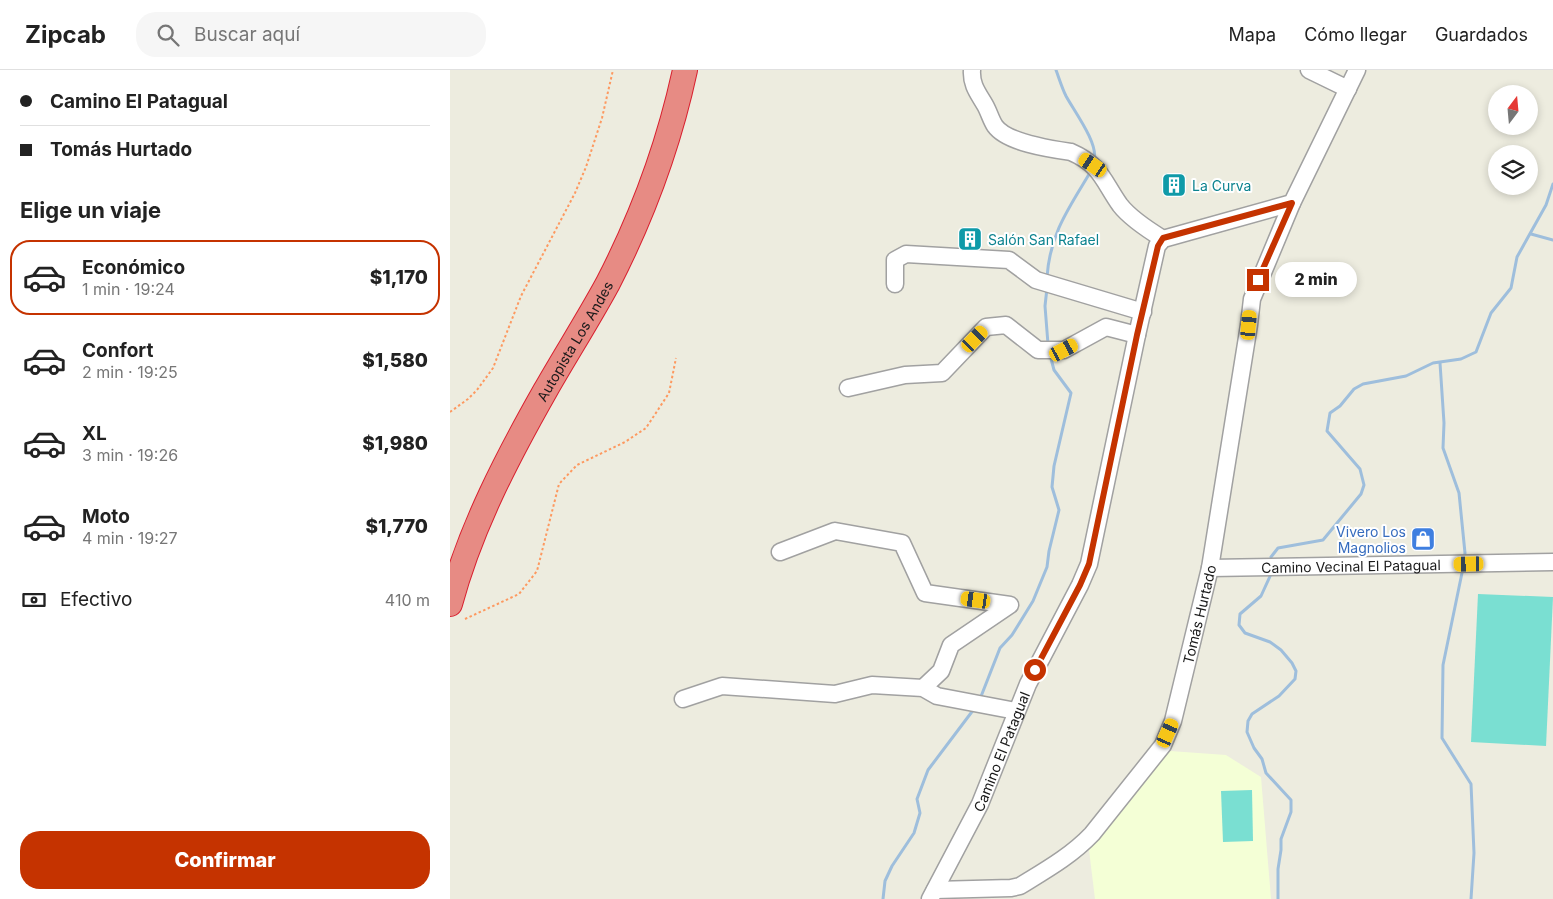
<!DOCTYPE html>
<html lang="es">
<head>
<meta charset="utf-8">
<style>
  :root { --surface:#fff; --page:#f6f6f6; --text:#222; --muted:#767676; --line:#e0e0e0; --accent:#c53300 }
  body { margin:0; font-family:Inter,sans-serif; background:var(--page); color:var(--text); height:100vh; display:flex; flex-direction:column; font-size:19px; white-space:nowrap }
  * { box-sizing:border-box; margin:0 }
  p { font-size:16px; color:var(--muted) }
  .icon { flex:none; width:28px; height:28px; fill:none; stroke:currentColor; stroke-width:2; stroke-linecap:round; stroke-linejoin:round }
  .map { position:relative; flex:1; overflow:hidden }
  .side { display:flex; flex-direction:column; background:var(--surface); width:450px }
  .side>* { flex:none }
  .hud { display:grid; align-content:center; height:110px; padding:0 20px; background:var(--surface) }
  .needle { width:32px; rotate:16deg }
  .fabs { position:absolute; left:1038px; top:15px; display:grid; gap:10px }
  .fabs a { display:grid; place-items:center; width:50px; height:50px; border-radius:50%; background:var(--surface); box-shadow:0 2px 8px #0003; font-size:25px }
  .end { position:absolute; width:22px; height:22px; margin:-11px; border:6px solid #c53300; background:#fff; box-shadow:0 0 0 2px #fff }
  .from { border-radius:50% }
  .bubble { position:absolute; height:35px; border-radius:18px; background:var(--surface); box-shadow:0 2px 8px #0003; font-size:16px; font-weight:800; line-height:35px; text-align:center }
  .car { position:absolute; width:15px; height:30px; margin:-15px -8px; border-radius:6px; box-shadow:0 0 4px 1px #0007; background:linear-gradient(#f5c518 24%,#345 0 40%,#f5c518 0 76%,#345 0 86%,#f5c518 0) }
  .hud b { display:flex; align-items:center; gap:18px; height:48px; font-size:19px }
  .hud b+b { border-top:1px solid var(--line) }
  .hud i { width:12px; height:12px; background:var(--text) }
  ul { padding:0; list-style:none }
  li { display:flex; align-items:center; gap:15px; height:75px; margin:0 10px 8px; padding:0 10px; border:2px solid transparent; border-radius:20px }
  li div { flex:1 }
  li b { display:block; font-size:19px }
  li em { font-style:normal; font-weight:800 }
  li.active { border-color:var(--accent) }
  li>.icon { width:45px; height:45px; stroke-width:1.5 }
  h2 { padding:0 20px; font-size:22px; line-height:60px }
  .pay { display:flex; align-items:center; gap:12px; height:55px; padding:0 20px; font-size:19px }
  .pay p { margin-inline-start:auto }
  .cta { display:flex; gap:10px; margin-top:auto; padding:10px 20px }
  .cta a { flex:1; height:58px; border-radius:20px; background:var(--accent); color:#fff; font-size:20px; font-weight:800; line-height:58px; text-align:center }
  header { display:flex; align-items:center; gap:30px; box-sizing:border-box; height:70px; padding:0 25px; background:var(--surface); border-bottom:1px solid var(--line) }
  header strong { font-size:24px }
  nav { display:flex; gap:28px; margin-inline-start:auto; font-size:18px }
  .search { width:350px; height:45px; background:var(--page); display:flex; align-items:center; gap:12px; box-sizing:border-box; padding:0 18px; border-radius:20px; color:var(--muted); font-size:19px }
  main { display:flex; flex:1; min-height:0 }
  .map>svg:first-child { display:block }
  .education { fill:#f4ffd6 }
  .pitch { fill:#7adfd2 }
  .lines { fill:none; stroke-linecap:round; stroke-linejoin:round }
  .stream { stroke:#9ebedc; stroke-width:3 }
  .minor-casing { stroke:#a1a1a1; stroke-width:19 }
  .highway-casing { stroke:#d81f2e; stroke-width:26 }
  .path { stroke:#fd9960; stroke-width:2; stroke-dasharray:2.5 2.5; stroke-linecap:butt }
  .minor { stroke:#fff; stroke-width:16 }
  .highway { stroke:#e78b84; stroke-width:24 }
  .route { stroke:#c53300; stroke-width:6 }
  .labels { text-anchor:middle; dominant-baseline:central; stroke-width:4; stroke-linejoin:round; paint-order:stroke }
  .culture-label { font-size:14px; fill:#0d838f; stroke:#fff; text-anchor:start }
  .street-label { font-size:14px; fill:#1a1a1a; stroke:#fff }
  .shop-label { font-size:14px; fill:#366cbe; stroke:#fff; text-anchor:end }
</style>
</head>
<body>
<header>
<strong>Zipcab</strong>
<div class="search"><svg class="icon" aria-label="search" viewBox="0 0 24 24"><circle cx="10" cy="10" r="6"/><path d="M15 15l6 6"/></svg>Buscar aquí</div>
<nav><a>Mapa</a><a>Cómo llegar</a><a>Guardados</a></nav>
</header>
<main>
<section class="side">
<div class="hud">
<b><i class="from"></i>Camino El Patagual</b>
<b><i></i>Tomás Hurtado</b>
</div>
<h2>Elige un viaje</h2>
<ul>
<li class="active"><svg class="icon" aria-label="car" viewBox="0 0 24 24"><path d="M5 17H2v-5l4-1 3-4h7l3 4 3 1v5h-3M9 17h6M6 11h13"/><circle cx="7" cy="17" r="2"/><circle cx="17" cy="17" r="2"/></svg><div><b>Económico</b><p>1 min · 19:24</p></div><em>$1,170</em></li>
<li><svg class="icon" aria-label="car" viewBox="0 0 24 24"><path d="M5 17H2v-5l4-1 3-4h7l3 4 3 1v5h-3M9 17h6M6 11h13"/><circle cx="7" cy="17" r="2"/><circle cx="17" cy="17" r="2"/></svg><div><b>Confort</b><p>2 min · 19:25</p></div><em>$1,580</em></li>
<li><svg class="icon" aria-label="car" viewBox="0 0 24 24"><path d="M5 17H2v-5l4-1 3-4h7l3 4 3 1v5h-3M9 17h6M6 11h13"/><circle cx="7" cy="17" r="2"/><circle cx="17" cy="17" r="2"/></svg><div><b>XL</b><p>3 min · 19:26</p></div><em>$1,980</em></li>
<li><svg class="icon" aria-label="car" viewBox="0 0 24 24"><path d="M5 17H2v-5l4-1 3-4h7l3 4 3 1v5h-3M9 17h6M6 11h13"/><circle cx="7" cy="17" r="2"/><circle cx="17" cy="17" r="2"/></svg><div><b>Moto</b><p>4 min · 19:27</p></div><em>$1,770</em></li>
</ul>
<div class="pay"><svg class="icon" aria-label="cash" viewBox="0 0 24 24"><path d="M3 7h18v10H3z"/><circle cx="12" cy="12" r="2"/></svg>Efectivo<p>410 m</p></div>
<div class="cta"><a>Confirmar</a></div>
</section>
<div class="map">
<svg width="1103" height="829" viewBox="0 0 1103 829">
  <rect width="100%" height="100%" fill="#edecdf"/>
  <path class="education" d="M720 681 776 685 811 707 821 829H645L639 780Z"/>
  <g class="pitch">
    <path d="M1028 524 1103 527 1096 676 1021 672Z"/>
    <path d="M802 720 803 771 773 772 771 721Z"/>
  </g>
  <g class="lines">
    <g class="stream">
      <path d="M606 0C609 8 612 18 616 26 624 41 649 74 644 90"/>
      <path d="M1081 164 1103 170"/>
      <path d="M597 207C600 163 619 138 641 101"/>
      <path d="M597 218 595 236 598 274"/>
      <path d="M990 293 994 353 993 378 1009 423 1015 483 1014 490"/>
      <path d="M821 487 828 478 873 470 911 424 914 415 910 399 877 361 880 343 890 336 904 319 913 314 956 306 983 293 1011 289 1026 282 1041 243 1061 218 1067 187 1096 135 1103 114"/>
      <path d="M1013 498 993 595 992 668 1021 714 1024 783 1021 829"/>
      <path d="M821 504 811 526 790 544 789 555 795 563 820 572 831 580 842 593 846 601 845 609 829 626 802 644 798 651 797 662 804 678 812 689 816 703 841 730V742L831 769V780L828 799V829"/>
      <path d="M530 629 550 578 562 565 583 531 597 497 599 481 609 440 602 417 604 396 621 323 604 300 600 285"/>
      <path d="M433 829 435 811 442 796 464 763 470 743 467 729 478 700 524 639"/>
    </g>
    <defs>
      <g id="minor">
        <path d="M522 0C521 15 528 23 535 35 539 42 541 50 545 56 557 73 601 79 621 82 651 95 653 111 670 135 680 148 700 161 713 169"/>
        <path d="M859 0 898 19"/>
        <path d="M445 214V190L456 184 559 190 586 210 693 242"/>
        <path d="M398 318 455 305 492 303 536 257 556 255 588 280H614L656 257 687 265"/>
        <path d="M330 482 385 461 452 473 475 523 560 535 501 575 491 601 473 618"/>
        <path id="s1" d="M760 498 1103 492"/>
        <path d="M233 629 272 616 385 624 422 615 473 618 487 626 566 641"/>
        <path id="s2" d="M485 820 561 818 570 816C596 800 621 786 642 764L713 675 723 651 760 498 799 255 802 229 842 133"/>
        <path id="s3" d="M480 829 530 734 578 614 630 515 639 494 687 265 707 176 713 169 842 133 907 0"/>
      </g>
      <g id="highway">
        <path id="s4" d="M0 534C20 459 57 388 95 321 116 284 138 250 158 213 193 145 219 74 235 0"/>
      </g>
    </defs>
    <use href="#minor" class="minor-casing"/>
    <use href="#highway" class="highway-casing"/>
    <g class="path">
      <path d="M0 342 18 329 27 320 43 298 71 226 125 123 136 97 152 48 163 0"/>
      <path d="M15 549 69 524 87 501 109 414 127 395 175 372 196 358 219 323 226 288"/>
    </g>
    <use href="#minor" class="minor"/>
    <use href="#highway" class="highway"/>
  </g>
  <g class="lines">
    <path class="route" d="M585 600 630 515 639 494 687 265 708 176 713 168 842 133 808 210"/>
  </g>
  <defs>
    <symbol id="building-square" viewBox="-11 -11 22 22"><rect x="-9" y="-9" width="18" height="18" rx="4" fill="#0f9aa8" stroke="#fff"/><path d="M-4-6H4V6H1V3H-1V6H-4ZM-2.5-4.3h1.7v1.8h-1.7ZM.8-4.3h1.7v1.8H.8ZM-2.5-1h1.7V.8h-1.7ZM.8-1h1.7V.8H.8Z" fill="#fff"/></symbol>
    <symbol id="shop-square" viewBox="-11 -11 22 22"><rect x="-9" y="-9" width="18" height="18" rx="4" fill="#3f7fe0" stroke="#fff"/><path d="M-5-2.5h2.3a2.7 3.5 0 0 1 5.4 0H5L5.5 6h-11ZM-1.5-2.5h3a1.5 2.3 0 0 0-3 0Z" fill="#fff"/></symbol>
  </defs>
  <g fill-rule="evenodd">
    <use href="#building-square" x="710" y="101" width="28" height="28"/>
    <use href="#building-square" x="506" y="155" width="28" height="28"/>
    <use href="#shop-square" x="959" y="455" width="28" height="28"/>
  </g>
  <g class="labels">
    <g class="culture-label">
      <text x="742" y="115">La Curva</text>
      <text x="538" y="169">Salón San Rafael</text>
    </g>
    <g class="street-label">
      <text stroke="none"><textPath href="#s4" startOffset="292">Autopista Los Andes</textPath></text>
      <text stroke="none"><textPath href="#s1" startOffset="141">Camino Vecinal El Patagual</textPath></text>
      <text stroke="none"><textPath href="#s2" startOffset="424">Tomás Hurtado</textPath></text>
      <text stroke="none"><textPath href="#s3" startOffset="164">Camino El Patagual</textPath></text>
    </g>
    <g class="shop-label">
      <text x="956" y="461">Vivero Los<tspan x="956" dy="16">Magnolios</tspan></text>
    </g>
  </g>
</svg>
<div class="fabs">
<a><svg class="needle" viewBox="-14 -14 28 28"><path d="M0-13l5 13h-10z" fill="#e53935"/><path d="M0 13l5-13h-10z" fill="#767676"/></svg></a>
<a><svg class="icon" aria-label="layers" viewBox="0 0 24 24"><path d="M12 4l9 5-9 5-9-5zM3 14l9 5 9-5"/></svg></a>
</div>
<i class="end from" style="left:585px;top:600px"></i>
<i class="end" style="left:808px;top:210px"></i>
<div class="bubble" style="left:825px;top:192px;width:82px">2 min</div>
<i class="car" style="left:643px;top:95px;rotate:304deg"></i>
<i class="car" style="left:799px;top:255px;rotate:5deg"></i>
<i class="car" style="left:525px;top:269px;rotate:44deg"></i>
<i class="car" style="left:614px;top:280px;rotate:62deg"></i>
<i class="car" style="left:1019px;top:494px;rotate:269deg"></i>
<i class="car" style="left:526px;top:530px;rotate:278deg"></i>
<i class="car" style="left:718px;top:663px;rotate:24deg"></i>
</div>
</main>
</body>
</html>
